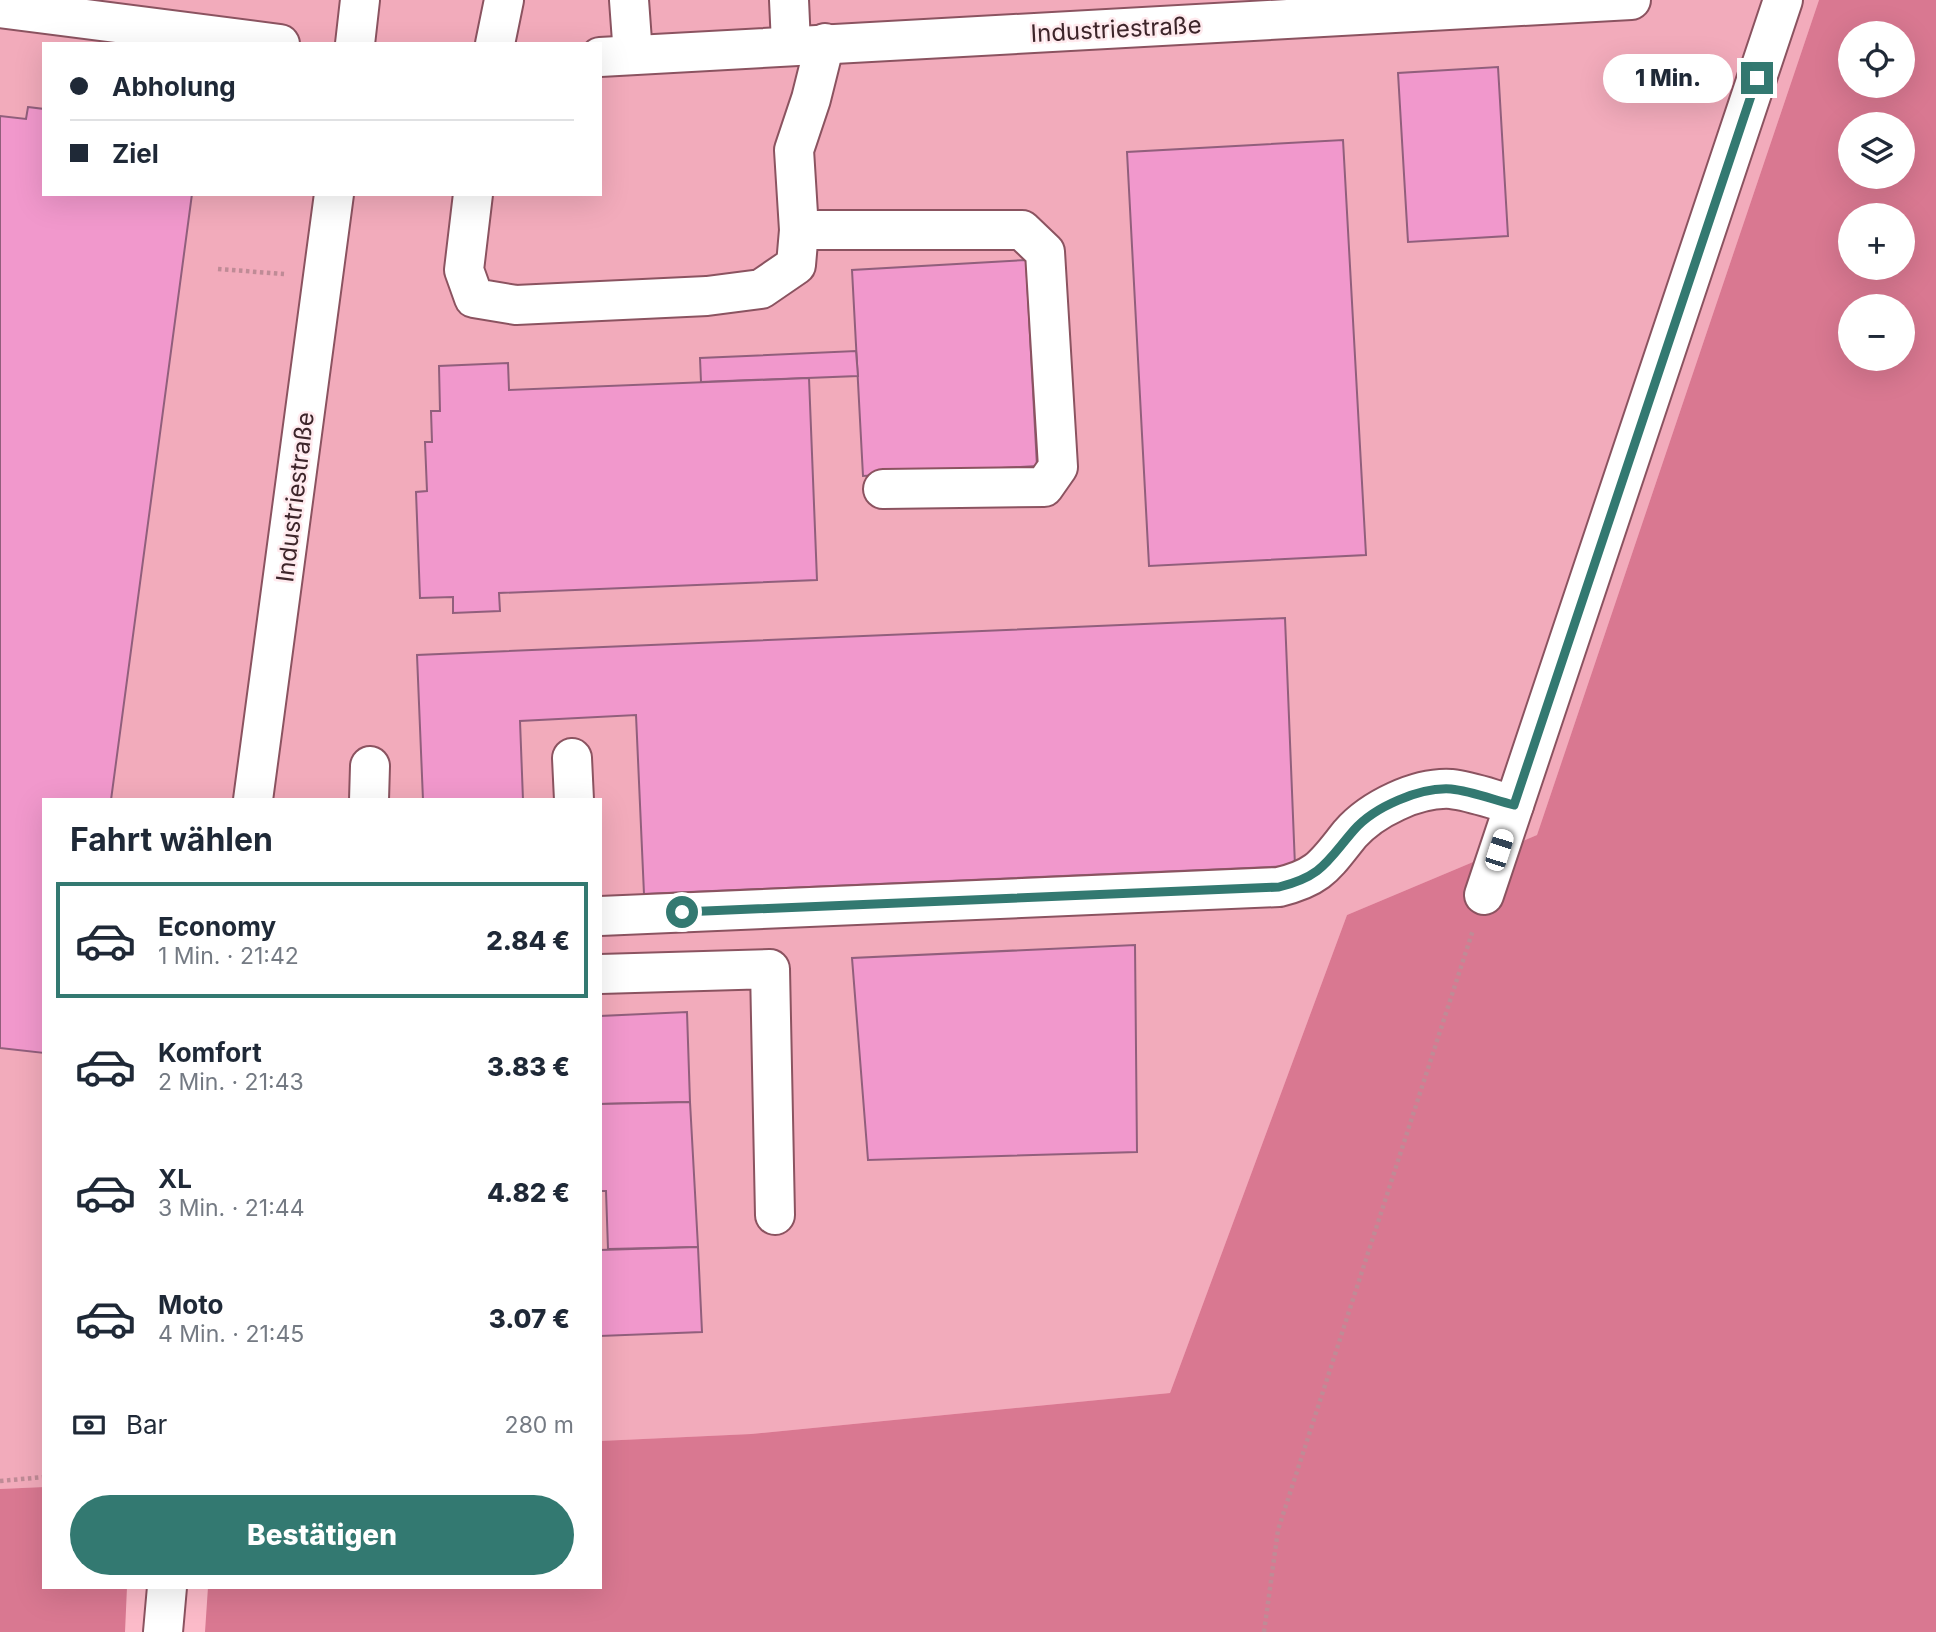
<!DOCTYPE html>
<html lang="de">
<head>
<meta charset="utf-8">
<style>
  :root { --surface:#fff; --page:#f6f6f7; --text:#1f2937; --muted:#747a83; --line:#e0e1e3; --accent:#337971 }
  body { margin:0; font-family:Inter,sans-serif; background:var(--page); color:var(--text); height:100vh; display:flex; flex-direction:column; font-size:26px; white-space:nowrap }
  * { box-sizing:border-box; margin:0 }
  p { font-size:23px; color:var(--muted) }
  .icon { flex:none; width:38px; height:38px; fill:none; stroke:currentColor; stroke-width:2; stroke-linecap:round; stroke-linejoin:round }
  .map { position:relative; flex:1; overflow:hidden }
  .drawer { position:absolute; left:42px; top:798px; width:560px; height:791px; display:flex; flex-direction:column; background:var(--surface); border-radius:0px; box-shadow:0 7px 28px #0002 }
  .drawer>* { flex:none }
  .banner { position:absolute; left:42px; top:42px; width:560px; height:154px; border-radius:0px; box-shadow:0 7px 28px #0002; display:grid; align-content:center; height:154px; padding:0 28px; background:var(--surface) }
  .tools { position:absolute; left:1838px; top:21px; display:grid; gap:14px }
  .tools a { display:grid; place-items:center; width:77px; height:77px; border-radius:50%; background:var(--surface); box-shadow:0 7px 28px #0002; font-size:35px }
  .end { position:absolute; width:32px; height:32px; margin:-16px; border:9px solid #337971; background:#fff; box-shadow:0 0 0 4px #fff }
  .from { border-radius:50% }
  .bubble { position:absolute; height:49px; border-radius:24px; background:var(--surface); box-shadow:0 7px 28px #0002; font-size:23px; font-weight:800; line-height:49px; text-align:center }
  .car { position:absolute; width:21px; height:42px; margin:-21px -10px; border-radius:9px; box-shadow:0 0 5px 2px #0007; background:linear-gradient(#fff 24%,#345 0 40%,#fff 0 76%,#345 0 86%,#fff 0) }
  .banner b { display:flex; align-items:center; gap:24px; height:66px; font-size:26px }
  .banner b+b { border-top:2px solid var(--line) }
  .banner i { width:18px; height:18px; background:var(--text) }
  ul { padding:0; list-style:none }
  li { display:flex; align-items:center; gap:21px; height:116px; margin:0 14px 10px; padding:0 14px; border:4px solid transparent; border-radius:0px }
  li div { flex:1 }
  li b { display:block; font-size:26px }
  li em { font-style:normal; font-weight:800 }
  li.on { border-color:var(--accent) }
  li>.icon { width:63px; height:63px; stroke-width:1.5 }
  h2 { padding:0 28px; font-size:32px; line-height:84px }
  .pay { display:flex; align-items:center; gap:18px; height:77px; padding:0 28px; font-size:26px }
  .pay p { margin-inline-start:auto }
  .primary-button { display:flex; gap:14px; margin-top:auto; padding:14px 28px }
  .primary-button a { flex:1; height:80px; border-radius:42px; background:var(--accent); color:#fff; font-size:28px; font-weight:800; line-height:80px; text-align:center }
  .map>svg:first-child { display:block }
  .built { fill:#f2abbb; fill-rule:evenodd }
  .forest { fill:#d97891; fill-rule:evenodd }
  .building { fill:#f198cc; stroke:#915f7c; stroke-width:2 }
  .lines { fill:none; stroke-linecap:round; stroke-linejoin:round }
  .minor-casing { stroke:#8b5360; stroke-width:42 }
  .path { stroke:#bf8b96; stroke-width:4.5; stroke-dasharray:3.5 3.5; stroke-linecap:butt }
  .minor { stroke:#fff; stroke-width:38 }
  .route { stroke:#337971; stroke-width:9 }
  .labels { text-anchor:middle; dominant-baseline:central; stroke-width:5; stroke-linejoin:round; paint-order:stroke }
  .street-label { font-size:24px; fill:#3d252a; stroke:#ffeaee }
</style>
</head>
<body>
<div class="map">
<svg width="1936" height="1632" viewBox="0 0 1936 1632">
  <rect width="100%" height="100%" fill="#fcbbc9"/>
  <path class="built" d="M0 0H1819L1537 835 1347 915 1170 1393 751 1434 600 1441V800H44V1487L0 1489ZM44 44H600V194H44Z"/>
  <g class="forest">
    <path d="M1819 0H1936V1632H205L208 1587H600V1441L751 1434 1170 1393 1347 915 1537 835ZM1850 33H1902V86H1850ZM1850 124H1902V177H1850ZM1850 215H1902V268H1850ZM1850 306H1902V359H1850Z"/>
    <path d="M44 1487V1587H127L125 1632H0V1489Z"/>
  </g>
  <g class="building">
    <path d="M1498 67 1508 236 1408 242 1398 73Z"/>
    <path d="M28 107 44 109V194H192L111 800H44V1053L0 1048V116L26 119Z"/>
    <path d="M1343 140 1366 555 1149 566 1127 152Z"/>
    <path d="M1026 260 1037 466 863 476 852 270Z"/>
    <path d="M856 351 858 376 701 382 700 358Z"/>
    <path d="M508 363 509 390 809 378 817 580 499 593 500 611 453 613V597L420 598 416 492 427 491 425 442H432L431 411H440L439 366Z"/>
    <path d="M1285 618 1295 866 644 894 636 715 520 721 523 800H423L417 655Z"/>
    <path d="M1135 945 1137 1152 868 1160 852 958Z"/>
    <path d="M687 1012 690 1102 600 1104V1016Z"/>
    <path d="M690 1102 698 1247 608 1249 606 1191H600V1104Z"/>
    <path d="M698 1247 702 1332 600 1336V1250Z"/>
  </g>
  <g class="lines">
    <defs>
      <g id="minor">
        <path d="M629 0 633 55"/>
        <path d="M789 0 791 44"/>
        <path d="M0 8 280 44"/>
        <path d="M355 44 360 0"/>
        <path d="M495 44 504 0"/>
        <path d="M600 57 1631 0"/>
        <path d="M473 194 464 270 474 298 516 305 707 296 761 289 796 265 799 230 794 150 811 99 825 43"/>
        <path d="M799 230H1022L1045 252 1058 467 1044 487 883 489"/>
        <path d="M572 758 574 800"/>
        <path d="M253 800 334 194"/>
        <path d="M369 800 370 766"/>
        <path d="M1484 895 1783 0"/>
        <path d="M600 916 1279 887C1320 877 1325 865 1350 834 1372 809 1417 787 1451 789 1471 791 1494 800 1514 805"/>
        <path d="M600 974 770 969 775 1215"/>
        <path d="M163 1632 167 1587"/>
      </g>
    </defs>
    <use href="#minor" class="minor-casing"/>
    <g class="path">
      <path d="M218 269 284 274"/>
      <path d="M0 1481 44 1477"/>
      <path d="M1264 1632 1278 1530 1473 930"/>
    </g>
    <use href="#minor" class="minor"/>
  </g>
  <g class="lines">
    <path class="route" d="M682 912 1279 887C1323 876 1327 861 1354 830 1374 807 1420 787 1451 789 1471 791 1494 800 1514 805L1757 78"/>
  </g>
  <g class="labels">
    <g class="street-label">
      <text transform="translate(1116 29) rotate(-3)">Industriestraße</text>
      <text transform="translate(295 497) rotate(-83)">Industriestraße</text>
    </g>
  </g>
</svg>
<div class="tools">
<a><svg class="icon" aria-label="locate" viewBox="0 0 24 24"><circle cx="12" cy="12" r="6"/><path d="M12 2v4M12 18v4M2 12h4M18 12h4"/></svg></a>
<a><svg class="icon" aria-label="layers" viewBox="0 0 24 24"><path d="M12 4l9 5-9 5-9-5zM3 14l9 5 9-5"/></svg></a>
<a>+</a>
<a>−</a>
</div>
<i class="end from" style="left:682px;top:912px"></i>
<i class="end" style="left:1757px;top:78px"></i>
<div class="bubble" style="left:1603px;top:54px;width:130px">1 Min.</div>
<i class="car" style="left:1499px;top:850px;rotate:18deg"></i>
<div class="banner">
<b><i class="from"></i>Abholung</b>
<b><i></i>Ziel</b>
</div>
<section class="drawer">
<h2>Fahrt wählen</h2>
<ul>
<li class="on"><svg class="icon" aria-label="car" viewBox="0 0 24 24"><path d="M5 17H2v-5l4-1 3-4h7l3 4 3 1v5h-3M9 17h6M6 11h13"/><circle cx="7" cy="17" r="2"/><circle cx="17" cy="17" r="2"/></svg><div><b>Economy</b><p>1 Min. · 21:42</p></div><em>2.84 €</em></li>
<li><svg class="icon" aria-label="car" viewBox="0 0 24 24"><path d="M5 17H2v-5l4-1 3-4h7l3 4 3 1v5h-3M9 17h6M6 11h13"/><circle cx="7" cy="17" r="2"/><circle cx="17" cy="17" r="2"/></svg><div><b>Komfort</b><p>2 Min. · 21:43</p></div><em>3.83 €</em></li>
<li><svg class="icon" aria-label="car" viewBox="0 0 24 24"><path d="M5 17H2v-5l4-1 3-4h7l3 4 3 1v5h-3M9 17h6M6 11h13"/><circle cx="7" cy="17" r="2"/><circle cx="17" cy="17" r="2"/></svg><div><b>XL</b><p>3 Min. · 21:44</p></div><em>4.82 €</em></li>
<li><svg class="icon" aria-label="car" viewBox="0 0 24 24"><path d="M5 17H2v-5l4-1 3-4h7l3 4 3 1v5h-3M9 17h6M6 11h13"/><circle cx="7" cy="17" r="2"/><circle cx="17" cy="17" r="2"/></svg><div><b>Moto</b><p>4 Min. · 21:45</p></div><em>3.07 €</em></li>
</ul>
<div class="pay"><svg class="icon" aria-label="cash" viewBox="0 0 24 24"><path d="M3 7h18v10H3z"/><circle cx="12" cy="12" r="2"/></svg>Bar<p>280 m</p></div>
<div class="primary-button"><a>Bestätigen</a></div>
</section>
</div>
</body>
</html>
